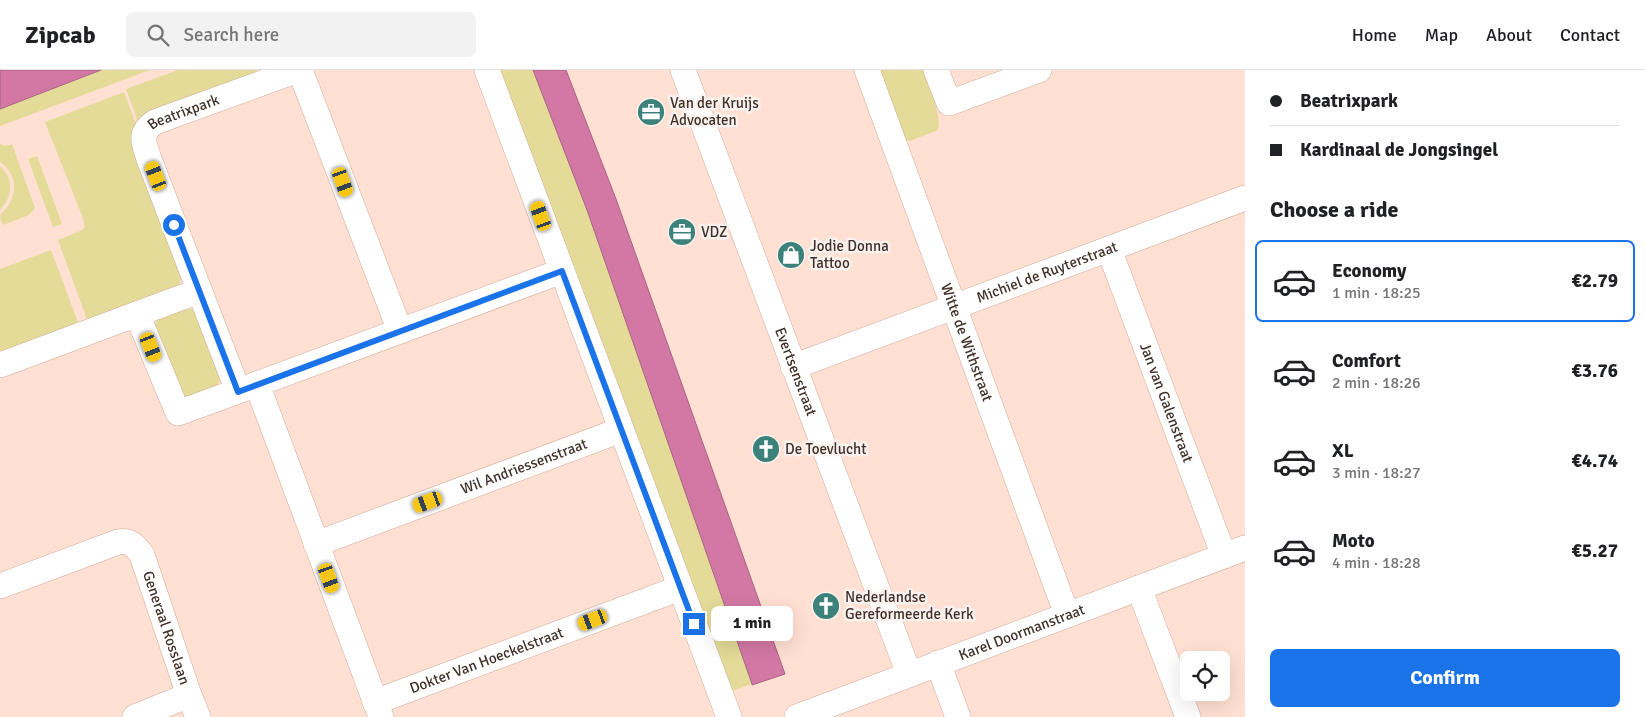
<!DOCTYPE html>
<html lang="en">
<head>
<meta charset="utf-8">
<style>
  :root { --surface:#fff; --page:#f2f2f2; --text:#202124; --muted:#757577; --line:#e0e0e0; --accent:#1a73e8 }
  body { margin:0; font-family:Signika,sans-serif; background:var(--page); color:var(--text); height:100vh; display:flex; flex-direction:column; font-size:19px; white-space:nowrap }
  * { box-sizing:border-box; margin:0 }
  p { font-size:16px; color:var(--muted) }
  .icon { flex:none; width:28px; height:28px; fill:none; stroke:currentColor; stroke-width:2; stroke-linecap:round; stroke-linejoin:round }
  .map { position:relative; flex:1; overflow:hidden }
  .details { display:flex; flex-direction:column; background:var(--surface); width:400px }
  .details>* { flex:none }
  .banner { display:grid; align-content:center; height:110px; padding:0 25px; background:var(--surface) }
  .controls { position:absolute; left:1180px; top:581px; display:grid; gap:10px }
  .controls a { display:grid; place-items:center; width:50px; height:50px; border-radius:8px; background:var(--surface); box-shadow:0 5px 20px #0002; font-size:25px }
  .end { position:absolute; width:22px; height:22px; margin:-11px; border:6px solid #1a73e8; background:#fff; box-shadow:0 0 0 2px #fff }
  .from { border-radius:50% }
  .bubble { position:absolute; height:35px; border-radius:8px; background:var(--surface); box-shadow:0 5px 20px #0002; font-size:16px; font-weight:700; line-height:35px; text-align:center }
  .car { position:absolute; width:15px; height:30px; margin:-15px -8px; border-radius:6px; box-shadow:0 0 4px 1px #0007; background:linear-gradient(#f5c518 24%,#345 0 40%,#f5c518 0 76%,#345 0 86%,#f5c518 0) }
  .banner b { display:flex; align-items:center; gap:18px; height:48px; font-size:19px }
  .banner b+b { border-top:1px solid var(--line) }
  .banner i { width:12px; height:12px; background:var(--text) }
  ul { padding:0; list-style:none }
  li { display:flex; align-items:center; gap:15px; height:82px; margin:0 10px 8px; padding:0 15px; border:2px solid transparent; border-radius:8px }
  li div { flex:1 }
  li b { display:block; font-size:19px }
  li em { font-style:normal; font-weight:700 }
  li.selected { border-color:var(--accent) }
  li>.icon { width:45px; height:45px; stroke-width:1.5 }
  h2 { padding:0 25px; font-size:22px; line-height:60px }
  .button { display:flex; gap:10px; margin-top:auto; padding:10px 25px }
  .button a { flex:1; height:58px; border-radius:8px; background:var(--accent); color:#fff; font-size:20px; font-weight:700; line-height:58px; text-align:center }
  header { display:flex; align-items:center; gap:30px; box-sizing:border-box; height:70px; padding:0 25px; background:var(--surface); border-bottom:1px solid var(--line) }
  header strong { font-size:24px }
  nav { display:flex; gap:28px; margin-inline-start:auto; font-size:18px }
  .search { width:350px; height:45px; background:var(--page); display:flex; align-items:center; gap:12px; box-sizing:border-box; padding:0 18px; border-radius:8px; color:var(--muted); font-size:19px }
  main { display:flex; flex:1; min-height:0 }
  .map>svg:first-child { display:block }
  .green { fill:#e4db98 }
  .water { fill:#d378a5; stroke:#a76380 }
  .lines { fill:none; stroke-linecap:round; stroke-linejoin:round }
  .minor-casing { stroke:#cfaa99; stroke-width:26 }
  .minor { stroke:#fff; stroke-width:25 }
  .route { stroke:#1a73e8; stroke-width:6 }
  .labels { text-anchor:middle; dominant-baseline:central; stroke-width:5; stroke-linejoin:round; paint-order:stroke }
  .poi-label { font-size:15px; fill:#40312a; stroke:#faf2ef; text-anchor:start }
  .street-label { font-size:15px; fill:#40312a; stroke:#faf2ef }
</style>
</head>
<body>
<header>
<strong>Zipcab</strong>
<div class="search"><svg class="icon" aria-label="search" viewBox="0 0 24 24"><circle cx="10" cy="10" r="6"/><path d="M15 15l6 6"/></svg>Search here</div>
<nav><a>Home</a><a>Map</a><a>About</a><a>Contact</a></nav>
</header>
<main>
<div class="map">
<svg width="1245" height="647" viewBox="0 0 1245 647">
  <rect width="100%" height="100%" fill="#ffe0d2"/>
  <g class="green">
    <path d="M101 0H150L0 56V39Z"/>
    <path d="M178 0H257L259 5 138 52 126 19Z"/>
    <path d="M500 0H533L587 140 752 614 729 622Z"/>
    <path d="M875 0H923C928 16 942 44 938 60L910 71 899 67Z"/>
    <path d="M124 22 136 54 182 202 180 213 174 219 88 252 58 170 82 160 84 158V151L45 52Z"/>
    <path d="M0 74 6 76 12 74 35 138 29 145 3 155C2 152 0 150 0 147 0 143 7 139 9 134 18 119 15 102 0 92Z"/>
    <path d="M37 86 62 154 53 157 28 89Z"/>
    <path d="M0 96C14 108 13 127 0 140Z"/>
    <path d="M51 180 79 255 0 284V199Z"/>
    <path d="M185 237 195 241 221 302 218 317 188 328 182 325 154 258 158 248Z"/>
  </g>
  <g class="water">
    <path d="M0 0H101L0 39Z"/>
    <path d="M533 0H566L616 129 785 604 752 615V614L587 140Z"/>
  </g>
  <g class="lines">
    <defs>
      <g id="minor">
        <path d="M300 0 400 261"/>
        <path d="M487 0 729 647"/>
        <path id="s1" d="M683 0 909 604"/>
        <path id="s2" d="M867 0 1067 545"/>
        <path d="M936 0 949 33 1039 0"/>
        <path id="s3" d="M1109 179 1224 486"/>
        <path id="s4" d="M199 221 137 244 178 343 238 321 149 89C144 73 138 63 155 52L298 0"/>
        <path d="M0 295 137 244"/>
        <path id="s5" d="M793 297 1245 128"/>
        <path d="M257 314 381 647"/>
        <path d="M241 320 562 201"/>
        <path id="s6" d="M316 474 621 360"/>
        <path id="s7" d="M0 516 118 472C130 470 135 475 142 485L189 625 198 647"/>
        <path d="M1139 518 1188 647"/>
        <path d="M938 593 958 647"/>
        <path id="s8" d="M375 632 680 518"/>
        <path d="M135 647 189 625"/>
        <path id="s9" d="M797 647 1245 478"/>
      </g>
    </defs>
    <use href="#minor" class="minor-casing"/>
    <use href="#minor" class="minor"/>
  </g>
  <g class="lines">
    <path class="route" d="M174 155 238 322 562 201 694 554"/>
  </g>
  <defs>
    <symbol id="office-disc" viewBox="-11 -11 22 22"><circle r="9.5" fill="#3c827a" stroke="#faf2ef"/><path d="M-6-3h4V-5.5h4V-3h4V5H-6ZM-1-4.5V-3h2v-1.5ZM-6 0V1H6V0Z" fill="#fff"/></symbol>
    <symbol id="shop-disc" viewBox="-11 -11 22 22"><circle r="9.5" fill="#3c827a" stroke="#faf2ef"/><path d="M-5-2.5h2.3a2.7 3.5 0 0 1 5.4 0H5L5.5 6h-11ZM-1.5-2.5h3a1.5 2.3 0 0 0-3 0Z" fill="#fff"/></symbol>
    <symbol id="church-disc" viewBox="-11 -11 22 22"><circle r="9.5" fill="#3c827a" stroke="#faf2ef"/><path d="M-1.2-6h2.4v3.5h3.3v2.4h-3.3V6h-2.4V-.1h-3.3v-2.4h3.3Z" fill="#fff"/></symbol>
  </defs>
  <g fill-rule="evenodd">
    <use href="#office-disc" x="635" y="26" width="32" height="32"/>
    <use href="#office-disc" x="666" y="146" width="32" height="32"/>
    <use href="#shop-disc" x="775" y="169" width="32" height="32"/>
    <use href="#church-disc" x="750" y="363" width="32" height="32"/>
    <use href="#church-disc" x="810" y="520" width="32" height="32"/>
  </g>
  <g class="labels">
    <g class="poi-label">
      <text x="670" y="33">Van der Kruijs<tspan x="670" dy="17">Advocaten</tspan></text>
      <text x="701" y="162">VDZ</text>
      <text x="810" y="176">Jodie Donna<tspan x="810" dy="17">Tattoo</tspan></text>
      <text x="785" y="379">De Toevlucht</text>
      <text x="845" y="527">Nederlandse<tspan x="845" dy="17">Gereformeerde Kerk</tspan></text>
    </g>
    <g class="street-label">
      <text stroke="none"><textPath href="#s4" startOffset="558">Beatrixpark</textPath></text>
      <text stroke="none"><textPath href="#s5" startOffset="271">Michiel de Ruyterstraat</textPath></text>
      <text stroke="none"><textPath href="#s2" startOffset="290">Witte de Withstraat</textPath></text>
      <text stroke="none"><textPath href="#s1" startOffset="322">Evertsenstraat</textPath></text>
      <text stroke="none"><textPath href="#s3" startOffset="164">Jan van Galenstraat</textPath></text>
      <text stroke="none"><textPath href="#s6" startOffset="222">Wil Andriessenstraat</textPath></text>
      <text stroke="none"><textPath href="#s7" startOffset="232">Generaal Rosslaan</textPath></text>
      <text stroke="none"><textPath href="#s9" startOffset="240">Karel Doormanstraat</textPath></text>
      <text stroke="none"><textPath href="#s8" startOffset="119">Dokter Van Hoeckelstraat</textPath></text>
    </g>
  </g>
</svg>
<div class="controls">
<a><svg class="icon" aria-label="locate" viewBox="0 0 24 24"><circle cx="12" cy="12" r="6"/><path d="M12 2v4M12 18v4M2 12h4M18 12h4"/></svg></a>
</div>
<i class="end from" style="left:174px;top:155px"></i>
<i class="end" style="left:694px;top:554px"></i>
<div class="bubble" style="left:711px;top:536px;width:82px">1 min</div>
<i class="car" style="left:156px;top:106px;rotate:339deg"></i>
<i class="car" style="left:343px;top:112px;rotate:160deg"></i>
<i class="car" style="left:541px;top:146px;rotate:340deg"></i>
<i class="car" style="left:151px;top:277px;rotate:158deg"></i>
<i class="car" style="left:428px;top:432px;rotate:250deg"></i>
<i class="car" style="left:329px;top:508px;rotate:160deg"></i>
<i class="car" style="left:593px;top:550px;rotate:249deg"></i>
</div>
<section class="details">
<div class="banner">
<b><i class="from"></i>Beatrixpark</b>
<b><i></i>Kardinaal de Jongsingel</b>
</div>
<h2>Choose a ride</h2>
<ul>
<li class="selected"><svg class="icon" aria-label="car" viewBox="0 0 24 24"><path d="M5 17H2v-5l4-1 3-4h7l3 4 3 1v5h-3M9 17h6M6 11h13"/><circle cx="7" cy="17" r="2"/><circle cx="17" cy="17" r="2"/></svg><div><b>Economy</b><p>1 min · 18:25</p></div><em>€2.79</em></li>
<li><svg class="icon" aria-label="car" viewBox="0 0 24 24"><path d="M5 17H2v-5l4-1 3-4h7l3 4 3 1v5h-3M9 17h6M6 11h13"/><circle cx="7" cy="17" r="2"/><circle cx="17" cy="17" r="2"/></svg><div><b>Comfort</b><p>2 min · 18:26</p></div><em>€3.76</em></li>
<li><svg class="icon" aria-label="car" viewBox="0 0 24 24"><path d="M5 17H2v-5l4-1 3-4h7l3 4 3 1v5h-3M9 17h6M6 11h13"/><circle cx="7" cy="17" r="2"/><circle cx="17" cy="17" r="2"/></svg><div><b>XL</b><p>3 min · 18:27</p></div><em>€4.74</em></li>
<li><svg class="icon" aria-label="car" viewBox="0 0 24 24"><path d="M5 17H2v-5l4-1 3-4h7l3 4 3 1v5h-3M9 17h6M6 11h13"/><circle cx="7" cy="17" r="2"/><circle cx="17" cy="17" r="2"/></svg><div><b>Moto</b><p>4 min · 18:28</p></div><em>€5.27</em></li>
</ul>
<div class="button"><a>Confirm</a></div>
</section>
</main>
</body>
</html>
